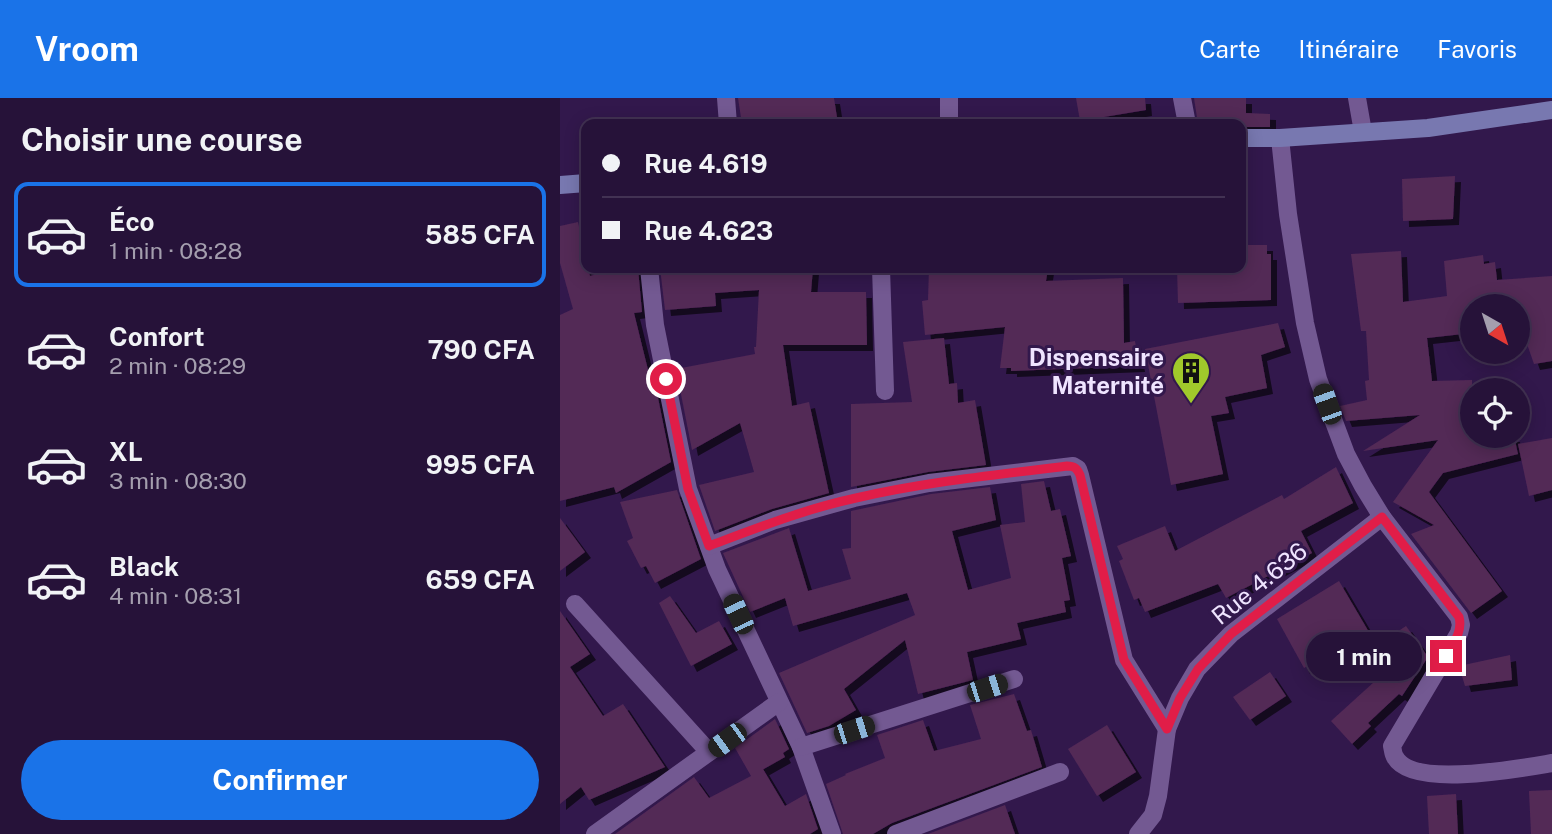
<!DOCTYPE html>
<html lang="fr">
<head>
<meta charset="utf-8">
<style>
  :root { --surface:#261239; --page:#322044; --text:#f1f3f6; --muted:#a49eae; --line:#423253; --accent:#1a73e8 }
  body { margin:0; font-family:"Public Sans",sans-serif; background:var(--page); color:var(--text); height:100vh; display:flex; flex-direction:column; font-size:26px; white-space:nowrap }
  * { box-sizing:border-box; margin:0 }
  p { font-size:23px; color:var(--muted) }
  .icon { flex:none; width:38px; height:38px; fill:none; stroke:currentColor; stroke-width:2; stroke-linecap:round; stroke-linejoin:round }
  .map { position:relative; flex:1; overflow:hidden }
  .drawer { display:flex; flex-direction:column; background:var(--surface); width:560px }
  .drawer>* { flex:none }
  .guide { position:absolute; left:21px; top:21px; width:665px; height:154px; border-radius:14px; box-shadow:0 4px 18px #0003,0 0 0 2px var(--line); display:grid; align-content:center; height:154px; padding:0 21px; background:var(--surface) }
  .needle { width:46px; rotate:141deg }
  .fabs { position:absolute; left:900px; top:196px; display:grid; gap:14px }
  .fabs a { display:grid; place-items:center; width:70px; height:70px; border-radius:50%; background:var(--surface); box-shadow:0 4px 18px #0003,0 0 0 2px var(--line); font-size:35px }
  .end { position:absolute; width:32px; height:32px; margin:-16px; border:9px solid #e11d48; background:#fff; box-shadow:0 0 0 4px #fff }
  .from { border-radius:50% }
  .bubble { position:absolute; height:49px; border-radius:24px; background:var(--surface); box-shadow:0 4px 18px #0003,0 0 0 2px var(--line); font-size:23px; font-weight:700; line-height:49px; text-align:center }
  .car { position:absolute; width:21px; height:42px; margin:-21px -10px; border-radius:9px; box-shadow:0 0 5px 2px #0007; background:linear-gradient(#222 24%,#8ab4d8 0 40%,#222 0 76%,#8ab4d8 0 86%,#222 0) }
  .guide b { display:flex; align-items:center; gap:24px; height:66px; font-size:26px }
  .guide b+b { border-top:2px solid var(--line) }
  .guide i { width:18px; height:18px; background:var(--text) }
  ul { padding:0; list-style:none }
  li { display:flex; align-items:center; gap:21px; height:105px; margin:0 14px 10px; padding:0 7px; border:4px solid transparent; border-radius:14px }
  li div { flex:1 }
  li b { display:block; font-size:26px }
  li em { font-style:normal; font-weight:700 }
  li.selected { border-color:var(--accent) }
  li>.icon { width:63px; height:63px; stroke-width:1.5 }
  h2 { padding:0 21px; font-size:32px; line-height:84px }
  .action { display:flex; gap:14px; margin-top:auto; padding:14px 21px }
  .action a { flex:1; height:80px; border-radius:42px; background:var(--accent); color:#fff; font-size:28px; font-weight:700; line-height:80px; text-align:center }
  header { display:flex; align-items:center; gap:42px; box-sizing:border-box; height:98px; padding:0 35px; background:var(--accent); color:#fff }
  header strong { font-size:33px }
  nav { display:flex; gap:38px; margin-inline-start:auto; font-size:24px }
  main { display:flex; flex:1; min-height:0 }
  .map>svg:first-child { display:block }
  .building { fill:#532957; filter:url(#shadow) }
  .lines { fill:none; stroke-linecap:round; stroke-linejoin:round }
  .minor { stroke:#735992; stroke-width:18 }
  .secondary { stroke:#7878b0; stroke-width:18 }
  .route { stroke:#e11d48; stroke-width:9 }
  .labels { text-anchor:middle; dominant-baseline:central; stroke-width:6; stroke-linejoin:round; paint-order:stroke }
  .poi-label { font-size:24px; font-weight:bold; fill:#efe4ff; stroke:#32184c; text-anchor:end }
  .street-label { font-size:24px; fill:#efe4ff; stroke:#32184c }
</style>
</head>
<body>
<header>
<strong>Vroom</strong>
<nav><a>Carte</a><a>Itinéraire</a><a>Favoris</a></nav>
</header>
<main>
<section class="drawer">
<h2>Choisir une course</h2>
<ul>
<li class="selected"><svg class="icon" aria-label="car" viewBox="0 0 24 24"><path d="M5 17H2v-5l4-1 3-4h7l3 4 3 1v5h-3M9 17h6M6 11h13"/><circle cx="7" cy="17" r="2"/><circle cx="17" cy="17" r="2"/></svg><div><b>Éco</b><p>1 min · 08:28</p></div><em>585 CFA</em></li>
<li><svg class="icon" aria-label="car" viewBox="0 0 24 24"><path d="M5 17H2v-5l4-1 3-4h7l3 4 3 1v5h-3M9 17h6M6 11h13"/><circle cx="7" cy="17" r="2"/><circle cx="17" cy="17" r="2"/></svg><div><b>Confort</b><p>2 min · 08:29</p></div><em>790 CFA</em></li>
<li><svg class="icon" aria-label="car" viewBox="0 0 24 24"><path d="M5 17H2v-5l4-1 3-4h7l3 4 3 1v5h-3M9 17h6M6 11h13"/><circle cx="7" cy="17" r="2"/><circle cx="17" cy="17" r="2"/></svg><div><b>XL</b><p>3 min · 08:30</p></div><em>995 CFA</em></li>
<li><svg class="icon" aria-label="car" viewBox="0 0 24 24"><path d="M5 17H2v-5l4-1 3-4h7l3 4 3 1v5h-3M9 17h6M6 11h13"/><circle cx="7" cy="17" r="2"/><circle cx="17" cy="17" r="2"/></svg><div><b>Black</b><p>4 min · 08:31</p></div><em>659 CFA</em></li>
</ul>
<div class="action"><a>Confirmer</a></div>
</section>
<div class="map">
<svg width="992" height="736" viewBox="0 0 992 736">
  <defs>
    <filter id="shadow"><feDropShadow dx="6" dy="6" stdDeviation="0" flood-color="#0009"/></filter>
  </defs>
  <rect width="100%" height="100%" fill="#32184c"/>
  <g class="building">
    <path d="M178 0H274L278 26H182Z"/>
    <path d="M516 0H585L586 12 520 23Z"/>
    <path d="M634 0H686V15L710 16V29H681V26H638Z"/>
    <path d="M895 78 893 121 843 123 842 81Z"/>
    <path d="M18 124 26 160V170H28L30 178 57 170H78L82 214 74 215 89 276 93 275 111 364 56 395 54 389 0 403V217L13 211 0 165V128Z"/>
    <path d="M681 147H707V156H711V202L618 205 617 170H681Z"/>
    <path d="M841 153 843 204 887 198 884 163 923 157 924 166 935 164 937 182 992 178V263L974 266 960 226 958 208H912V235L867 240 872 283 912 282V338H954L958 356 883 375 869 394 942 493 911 515 851 436 874 427 833 404 878 342 803 353 860 317 786 323 780 308 807 302 805 283 809 282 806 233H801L791 156Z"/>
    <path d="M100 170H253L251 194H306L307 247H223L232 308 249 304 269 395 212 411 155 433 139 387 194 374 180 325 132 352 116 271 195 256 194 249H196L199 192 155 195 156 208 105 212Z"/>
    <path d="M369 170H488L486 183 563 180 564 245 575 243 579 268 451 273V270H440L445 229 365 237 362 203 368 202Z"/>
    <path d="M718 225 725 249 701 257 707 290 665 299 669 315 651 318 663 376 611 387 585 251Z"/>
    <path d="M384 240 389 286 397 285 398 305 415 302 426 367 368 374 291 389V306L352 304 343 244Z"/>
    <path d="M992 340V392L969 398 958 346Z"/>
    <path d="M776 369 793 405 741 433 752 455 666 500 658 486 585 514 579 500 574 502 559 463 563 461 557 448 605 428 615 453 722 397 724 401Z"/>
    <path d="M484 383 491 413 500 411 511 458 502 460 510 502 504 503 506 514 457 525 461 541 407 554 413 582 358 596 345 542 284 591 296 612 269 628 247 635 219 575 355 517 347 495 233 528 225 500 190 514 163 455 229 430 248 493 291 481 282 451 291 450V413L371 396 430 389 436 422 392 433 408 492 451 480 440 427 465 424 461 386Z"/>
    <path d="M117 392 141 461 95 485 86 468 81 470 67 443 73 440 60 404Z"/>
    <path d="M0 420 25 454 0 473Z"/>
    <path d="M779 483 813 541 820 536 825 542 846 528 868 559 842 598 839 596 808 625 811 628 792 646 771 623 814 584 787 545 744 570 717 521Z"/>
    <path d="M110 498 136 535 159 523 172 546 131 568 99 505Z"/>
    <path d="M0 513 30 556 10 569 43 618 63 606 105 669 29 702 21 689 0 706Z"/>
    <path d="M950 557 952 582 905 588 899 568Z"/>
    <path d="M710 574 726 598 690 622 673 599Z"/>
    <path d="M454 596 467 633 471 632 482 669 332 725 313 736H283L266 686 286 677 285 676 325 660 317 637 363 622 374 653 421 641 410 607Z"/>
    <path d="M215 621 229 651 223 655 225 659 202 672 203 671 225 708 246 696 258 731 250 736H55L134 679 149 700 191 678 175 650Z"/>
    <path d="M547 627 576 674 537 698 508 651Z"/>
    <path d="M992 692V736H971L969 693Z"/>
    <path d="M896 696 898 736H869L867 698Z"/>
    <path d="M445 707 455 736H368Z"/>
  </g>
  <g class="lines">
    <g class="minor">
      <path d="M166 0 168 26"/>
      <path d="M389 0V26"/>
      <path d="M622 0 627 26"/>
      <path d="M797 0 803 34"/>
      <path d="M89 170 95 227 128 391 157 471 241 649 272 736"/>
      <path d="M321 170 325 293"/>
      <path d="M822 419 899 519 901 527 899 535 832 648C833 652 833 656 835 659 852 691 962 670 992 665"/>
      <path d="M149 448 215 422 294 400 369 385 513 368 518 371 520 377 564 562 607 631 620 600 637 571 671 536 822 419 803 388 786 356 758 281 745 225 728 116 720 40"/>
      <path d="M15 506 149 654"/>
      <path d="M241 649 454 581"/>
      <path d="M35 736 219 604"/>
      <path d="M336 736 500 674"/>
      <path d="M578 736 593 717 598 698 607 631"/>
    </g>
    <g class="secondary">
      <path d="M681 40H720L868 30 992 12"/>
      <path d="M0 87 26 85"/>
    </g>
  </g>
  <g class="lines">
    <path class="route" d="M106 281 128 391 149 448C197 430 245 411 296 400 365 384 436 377 507 368 514 368 517 370 520 377L564 562 607 631 620 600 638 571 671 536 822 419 899 519C903 534 893 545 886 558"/>
  </g>
  <defs>
    <symbol id="building-pin" viewBox="-11 -11 22 30"><path d="M0 17L-7.5 6A9.5 9.5 0 1 1 7.5 6Z" fill="#a0c92b" stroke="#32184c"/><path d="M-4-6H4V6H1V3H-1V6H-4ZM-2.5-4.3h1.7v1.8h-1.7ZM.8-4.3h1.7v1.8H.8ZM-2.5-1h1.7V.8h-1.7ZM.8-1h1.7V.8H.8Z" fill="#111"/></symbol>
  </defs>
  <g fill-rule="evenodd">
    <use href="#building-pin" x="609" y="251" width="44" height="60"/>
  </g>
  <g class="labels">
    <g class="poi-label">
      <text x="604" y="259">Dispensaire<tspan x="604" dy="28">Maternité</tspan></text>
    </g>
    <g class="street-label">
      <text transform="translate(699 485) rotate(-39)">Rue 4.636</text>
    </g>
  </g>
</svg>
<div class="fabs">
<a><svg class="needle" viewBox="-14 -14 28 28"><path d="M0-13l5 13h-10z" fill="#e53935"/><path d="M0 13l5-13h-10z" fill="#a49eae"/></svg></a>
<a><svg class="icon" aria-label="locate" viewBox="0 0 24 24"><circle cx="12" cy="12" r="6"/><path d="M12 2v4M12 18v4M2 12h4M18 12h4"/></svg></a>
</div>
<i class="end from" style="left:106px;top:281px"></i>
<i class="end" style="left:886px;top:558px"></i>
<div class="bubble" style="left:746px;top:534px;width:116px">1 min</div>
<i class="car" style="left:767px;top:306px;rotate:340deg"></i>
<i class="car" style="left:178px;top:516px;rotate:335deg"></i>
<i class="car" style="left:427px;top:590px;rotate:72deg"></i>
<i class="car" style="left:294px;top:632px;rotate:72deg"></i>
<i class="car" style="left:167px;top:642px;rotate:234deg"></i>
<div class="guide">
<b><i class="from"></i>Rue 4.619</b>
<b><i></i>Rue 4.623</b>
</div>
</div>
</main>
</body>
</html>
